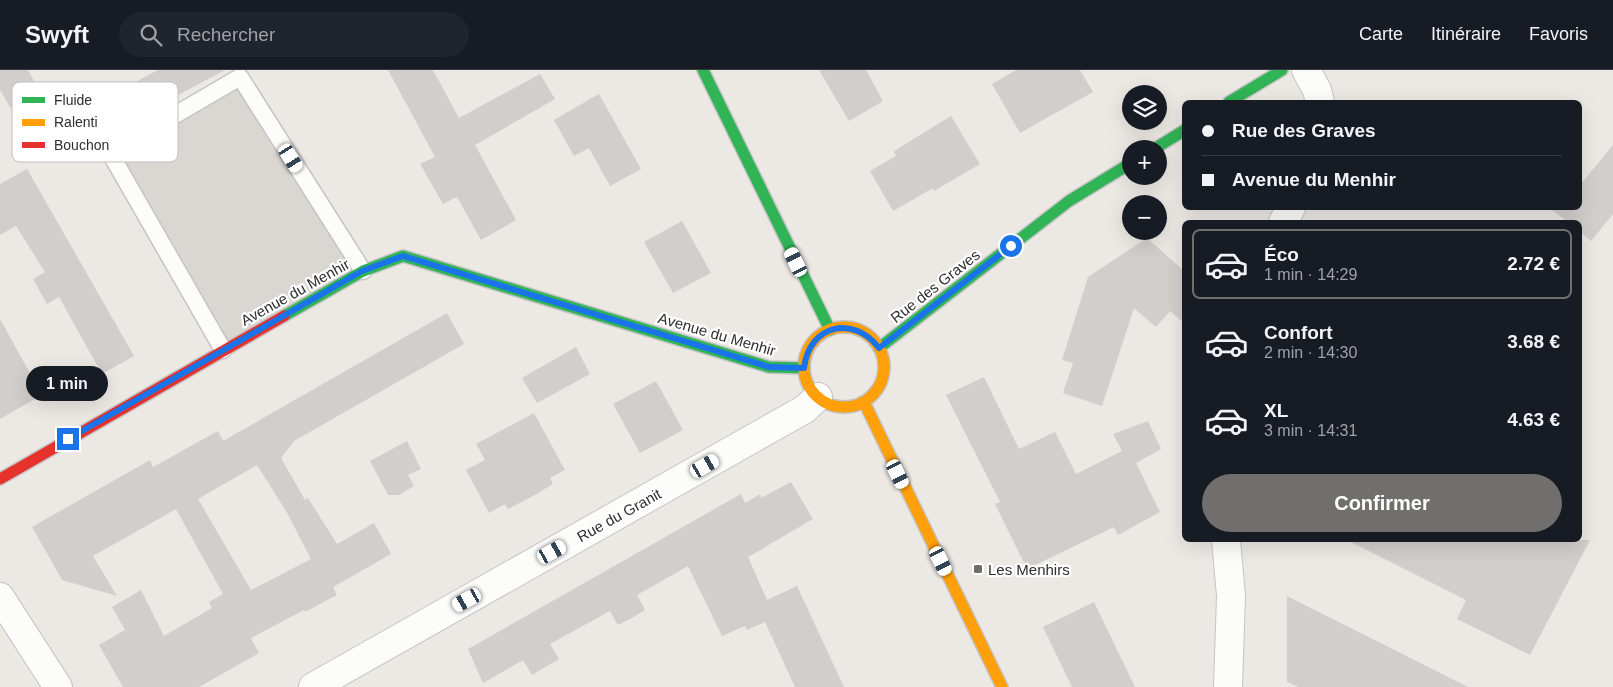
<!DOCTYPE html>
<html lang="fr">
<head>
<meta charset="utf-8">
<style>
  :root { --surface:#171b24; --page:#20242c; --text:#f1f3f6; --muted:#9ea1a6; --line:#363941; --accent:#706f6e }
  body { margin:0; font-family:Helvetica,sans-serif; background:var(--page); color:var(--text); height:100vh; display:flex; flex-direction:column; font-size:19px; white-space:nowrap }
  * { box-sizing:border-box; margin:0 }
  p { font-size:16px; color:var(--muted) }
  .icon { flex:none; width:28px; height:28px; fill:none; stroke:currentColor; stroke-width:2; stroke-linecap:round; stroke-linejoin:round }
  .map { position:relative; flex:1; overflow:hidden }
  .panel { position:absolute; left:1182px; top:150px; width:400px; height:322px; display:flex; flex-direction:column; background:var(--surface); border-radius:8px; box-shadow:0 5px 20px #0002 }
  .panel>* { flex:none }
  .guide { position:absolute; left:1182px; top:30px; width:400px; height:110px; border-radius:8px; box-shadow:0 5px 20px #0002; display:grid; align-content:center; height:110px; padding:0 20px; background:var(--surface) }
  .controls { position:absolute; left:1122px; top:15px; display:grid; gap:10px }
  .controls a { display:grid; place-items:center; width:45px; height:45px; border-radius:50%; background:var(--surface); box-shadow:0 5px 20px #0002; font-size:25px }
  .end { position:absolute; width:22px; height:22px; margin:-11px; border:6px solid #1a73e8; background:#fff; box-shadow:0 0 0 2px #fff }
  .from { border-radius:50% }
  .bubble { position:absolute; height:35px; border-radius:18px; background:var(--surface); box-shadow:0 5px 20px #0002; font-size:16px; font-weight:800; line-height:35px; text-align:center }
  .car { position:absolute; width:15px; height:30px; margin:-15px -8px; border-radius:6px; box-shadow:0 0 4px 1px #0007; background:linear-gradient(#fff 24%,#345 0 40%,#fff 0 76%,#345 0 86%,#fff 0) }
  .guide b { display:flex; align-items:center; gap:18px; height:48px; font-size:19px }
  .guide b+b { border-top:1px solid var(--line) }
  .guide i { width:12px; height:12px; background:var(--text) }
  ul { padding:9px 0 0; list-style:none }
  li { display:flex; align-items:center; gap:15px; height:70px; margin:0 10px 8px; padding:0 10px; border:2px solid transparent; border-radius:8px }
  li div { flex:1 }
  li b { display:block; font-size:19px }
  li em { font-style:normal; font-weight:800 }
  li.current { border-color:var(--accent) }
  li>.icon { width:45px; height:45px; stroke-width:1.5 }
  .cta { display:flex; gap:10px; margin-top:auto; padding:10px 20px }
  .cta a { flex:1; height:58px; border-radius:30px; background:var(--accent); color:#fff; font-size:20px; font-weight:800; line-height:58px; text-align:center }
  header { display:flex; align-items:center; gap:30px; box-sizing:border-box; height:70px; padding:0 25px; background:var(--surface); border-bottom:1px solid var(--line) }
  header strong { font-size:24px }
  nav { display:flex; gap:28px; margin-inline-start:auto; font-size:18px }
  .search { width:350px; height:45px; background:var(--page); display:flex; align-items:center; gap:12px; box-sizing:border-box; padding:0 18px; border-radius:28px; color:var(--muted); font-size:19px }
  .map>svg:first-child { display:block }
  .plaza { fill:#dad6d2 }
  .building { fill:#d1cecb; fill-rule:evenodd }
  .lines { fill:none; stroke-linecap:round; stroke-linejoin:round }
  .lane-casing { stroke:#c5c4c5; stroke-width:19 }
  .street-casing { stroke:#c5c4c5; stroke-width:30 }
  .fast-casing { stroke:#c5c4c5; stroke-width:14 }
  .slow-casing { stroke:#c5c4c5; stroke-width:14 }
  .jam-casing { stroke:#c5c4c5; stroke-width:14 }
  .lane { stroke:#fcfcfb; stroke-width:16 }
  .street { stroke:#fcfcfb; stroke-width:28 }
  .fast { stroke:#30b455; stroke-width:11 }
  .slow { stroke:#ff9f0a; stroke-width:11 }
  .jam { stroke:#e5322d; stroke-width:11 }
  .route { stroke:#1a73e8; stroke-width:6 }
  .poi-dot { fill:#706f6e; stroke:#fff; stroke-width:2 }
  .labels { text-anchor:middle; dominant-baseline:central; stroke-width:4.5; stroke-linejoin:round; paint-order:stroke }
  .street-label { font-size:15px; fill:#2e2e2e; stroke:#fff }
  .poi-label { font-size:15px; fill:#2e2e2e; stroke:#fff; text-anchor:start }
  .key { fill:#fff; stroke:#c0c0c0; stroke-width:1 }
  .key-label { font-size:14px; fill:#2e2e2e }
</style>
</head>
<body>
<header>
<strong>Swyft</strong>
<div class="search"><svg class="icon" aria-label="search" viewBox="0 0 24 24"><circle cx="10" cy="10" r="6"/><path d="M15 15l6 6"/></svg>Rechercher</div>
<nav><a>Carte</a><a>Itinéraire</a><a>Favoris</a></nav>
</header>
<div class="map">
<svg width="1613" height="617" viewBox="0 0 1613 617">
  <rect width="100%" height="100%" fill="#ece8e4"/>
  <path class="plaza" d="M240 7 363 201 223 280 110 83Z"/>
  <g class="building">
    <path d="M0 0H28L40 22 11 39 0 20Z"/>
    <path d="M158 0H225L85 75 70 47Z"/>
    <path d="M388 0H433L459 48 540 4 555 29 475 75 516 150 481 170 457 127 443 134 420 94 435 87Z"/>
    <path d="M819 0H866L883 31 849 51Z"/>
    <path d="M1016 0H1080L1093 22 1020 63 992 14Z"/>
    <path d="M599 24 641 99 610 116 589 78 574 86 554 50Z"/>
    <path d="M951 46 980 94 934 121 933 118 893 141 870 101 896 86 894 81Z"/>
    <path d="M1613 75V144L1591 171 1580 162V152H1568L1549 138H1580V115Z"/>
    <path d="M27 99 134 286 102 304 59 227 47 234 33 209 45 202 16 156 0 165V114Z"/>
    <path d="M682 151 711 203 673 223 644 172Z"/>
    <path d="M1147 168 1185 202V254L1170 241 1156 257 1134 238 1102 336 1063 323 1073 293 1062 290 1088 207Z"/>
    <path d="M447 243 464 274 294 371 281 388 305 430 308 428 337 474 374 453 391 484 333 517 337 525 305 542 304 540 251 568 259 583 199 617H123L99 575 125 560 112 537 141 520 164 566 212 538 209 532 223 524 176 439 93 486 117 526 62 510 32 457 150 390 153 397 218 361 223 371ZM257 395 286 441 311 489 251 520 198 429Z"/>
    <path d="M0 249 42 325 0 349Z"/>
    <path d="M576 277 590 304 537 333 522 308Z"/>
    <path d="M984 307 1019 379 1055 362 1076 404 1122 381 1113 364 1148 351 1161 379 1136 393 1160 442 1118 465 1114 457 1027 499 995 434 1000 432 946 325Z"/>
    <path d="M656 311 683 360 640 383 613 334Z"/>
    <path d="M534 343 565 400 550 408 553 414 531 427 508 439 505 434 489 443 466 400 485 390 476 374Z"/>
    <path d="M407 371 421 399 408 405 414 416 399 425H388L370 391Z"/>
    <path d="M791 412 813 449 748 487 767 530 797 516 844 617H795L765 552 747 560 745 556 722 566 688 496 637 525 645 540 632 548 618 555 610 541 550 574 559 589 532 605 523 590 483 613 468 579 741 424 745 433 760 424 761 428Z"/>
    <path d="M1347 470H1590L1530 585 1457 549 1466 530Z"/>
    <path d="M1287 526 1468 617H1298L1287 612Z"/>
    <path d="M1094 532 1135 617H1072L1043 557Z"/>
  </g>
  <g class="lines">
    <defs>
      <path id="lane" d="M223 280 110 83 240 7 363 201"/>
      <g id="street">
        <path d="M1306 0 1317 20 1320 32"/>
        <path d="M1283 152 1291 138"/>
        <path d="M1226 470 1231 526 1228 617"/>
        <path d="M0 527 58 617"/>
        <path d="M313 617 789 348 805 339 818 327"/>
      </g>
      <g id="fast">
        <path d="M703 0 830 260"/>
        <path d="M1229 32 1282 0"/>
        <path d="M1154 79 1185 60"/>
        <path d="M284 246 363 201 403 186 769 297 804 298"/>
        <path d="M879 278 1069 131 1131 93"/>
      </g>
      <g id="slow">
        <circle cx="844" cy="297" r="40"/>
        <path d="M864 332 1002 617"/>
      </g>
      <path id="jam" d="M0 409 284 246"/>
    </defs>
    <use href="#lane" class="lane-casing"/>
    <use href="#street" class="street-casing"/>
    <use href="#fast" class="fast-casing"/>
    <use href="#slow" class="slow-casing"/>
    <use href="#jam" class="jam-casing"/>
    <use href="#lane" class="lane"/>
    <use href="#street" class="street"/>
    <use href="#fast" class="fast"/>
    <use href="#slow" class="slow"/>
    <use href="#jam" class="jam"/>
  </g>
  <g class="lines">
    <path class="route" d="M68 369 362 201 403 186 769 297 804 298C809 255 853 244 879 278L1011 176"/>
  </g>
  <rect class="poi-dot" x="973" y="494" width="10" height="10" rx="2.5"/>
  <g class="labels">
    <g class="street-label">
      <text transform="translate(935 216) rotate(-38)">Rue des Graves</text>
      <text transform="translate(295 222) rotate(-29)">Avenue du Menhir</text>
      <text transform="translate(717 264) rotate(16)">Avenue du Menhir</text>
      <text transform="translate(619 445) rotate(-29)">Rue du Granit</text>
    </g>
    <g class="poi-label">
      <text x="988" y="499">Les Menhirs</text>
    </g>
  </g>
  <rect x="12" y="12" width="166" height="80" rx="8" class="key"/>
  <rect x="22" y="27" width="23" height="6" fill="#30b455"/>
  <rect x="22" y="49" width="23" height="7" fill="#ff9f0a"/>
  <rect x="22" y="72" width="23" height="6" fill="#e5322d"/>
  <g class="key-label">
    <text x="54" y="35">Fluide</text>
    <text x="54" y="57">Ralenti</text>
    <text x="54" y="80">Bouchon</text>
  </g>
</svg>
<div class="controls">
<a><svg class="icon" aria-label="layers" viewBox="0 0 24 24"><path d="M12 4l9 5-9 5-9-5zM3 14l9 5 9-5"/></svg></a>
<a>+</a>
<a>−</a>
</div>
<i class="end from" style="left:1011px;top:176px"></i>
<i class="end" style="left:68px;top:369px"></i>
<div class="bubble" style="left:26px;top:296px;width:82px">1 min</div>
<i class="car" style="left:291px;top:88px;rotate:148deg"></i>
<i class="car" style="left:796px;top:192px;rotate:334deg"></i>
<i class="car" style="left:705px;top:396px;rotate:60deg"></i>
<i class="car" style="left:898px;top:404px;rotate:154deg"></i>
<i class="car" style="left:552px;top:482px;rotate:61deg"></i>
<i class="car" style="left:941px;top:491px;rotate:154deg"></i>
<i class="car" style="left:467px;top:530px;rotate:241deg"></i>
<div class="guide">
<b><i class="from"></i>Rue des Graves</b>
<b><i></i>Avenue du Menhir</b>
</div>
<section class="panel">
<ul>
<li class="current"><svg class="icon" aria-label="car" viewBox="0 0 24 24"><path d="M5 17H2v-5l4-1 3-4h7l3 4 3 1v5h-3M9 17h6M6 11h13"/><circle cx="7" cy="17" r="2"/><circle cx="17" cy="17" r="2"/></svg><div><b>Éco</b><p>1 min · 14:29</p></div><em>2.72 €</em></li>
<li><svg class="icon" aria-label="car" viewBox="0 0 24 24"><path d="M5 17H2v-5l4-1 3-4h7l3 4 3 1v5h-3M9 17h6M6 11h13"/><circle cx="7" cy="17" r="2"/><circle cx="17" cy="17" r="2"/></svg><div><b>Confort</b><p>2 min · 14:30</p></div><em>3.68 €</em></li>
<li><svg class="icon" aria-label="car" viewBox="0 0 24 24"><path d="M5 17H2v-5l4-1 3-4h7l3 4 3 1v5h-3M9 17h6M6 11h13"/><circle cx="7" cy="17" r="2"/><circle cx="17" cy="17" r="2"/></svg><div><b>XL</b><p>3 min · 14:31</p></div><em>4.63 €</em></li>
</ul>
<div class="cta"><a>Confirmer</a></div>
</section>
</div>
</body>
</html>
